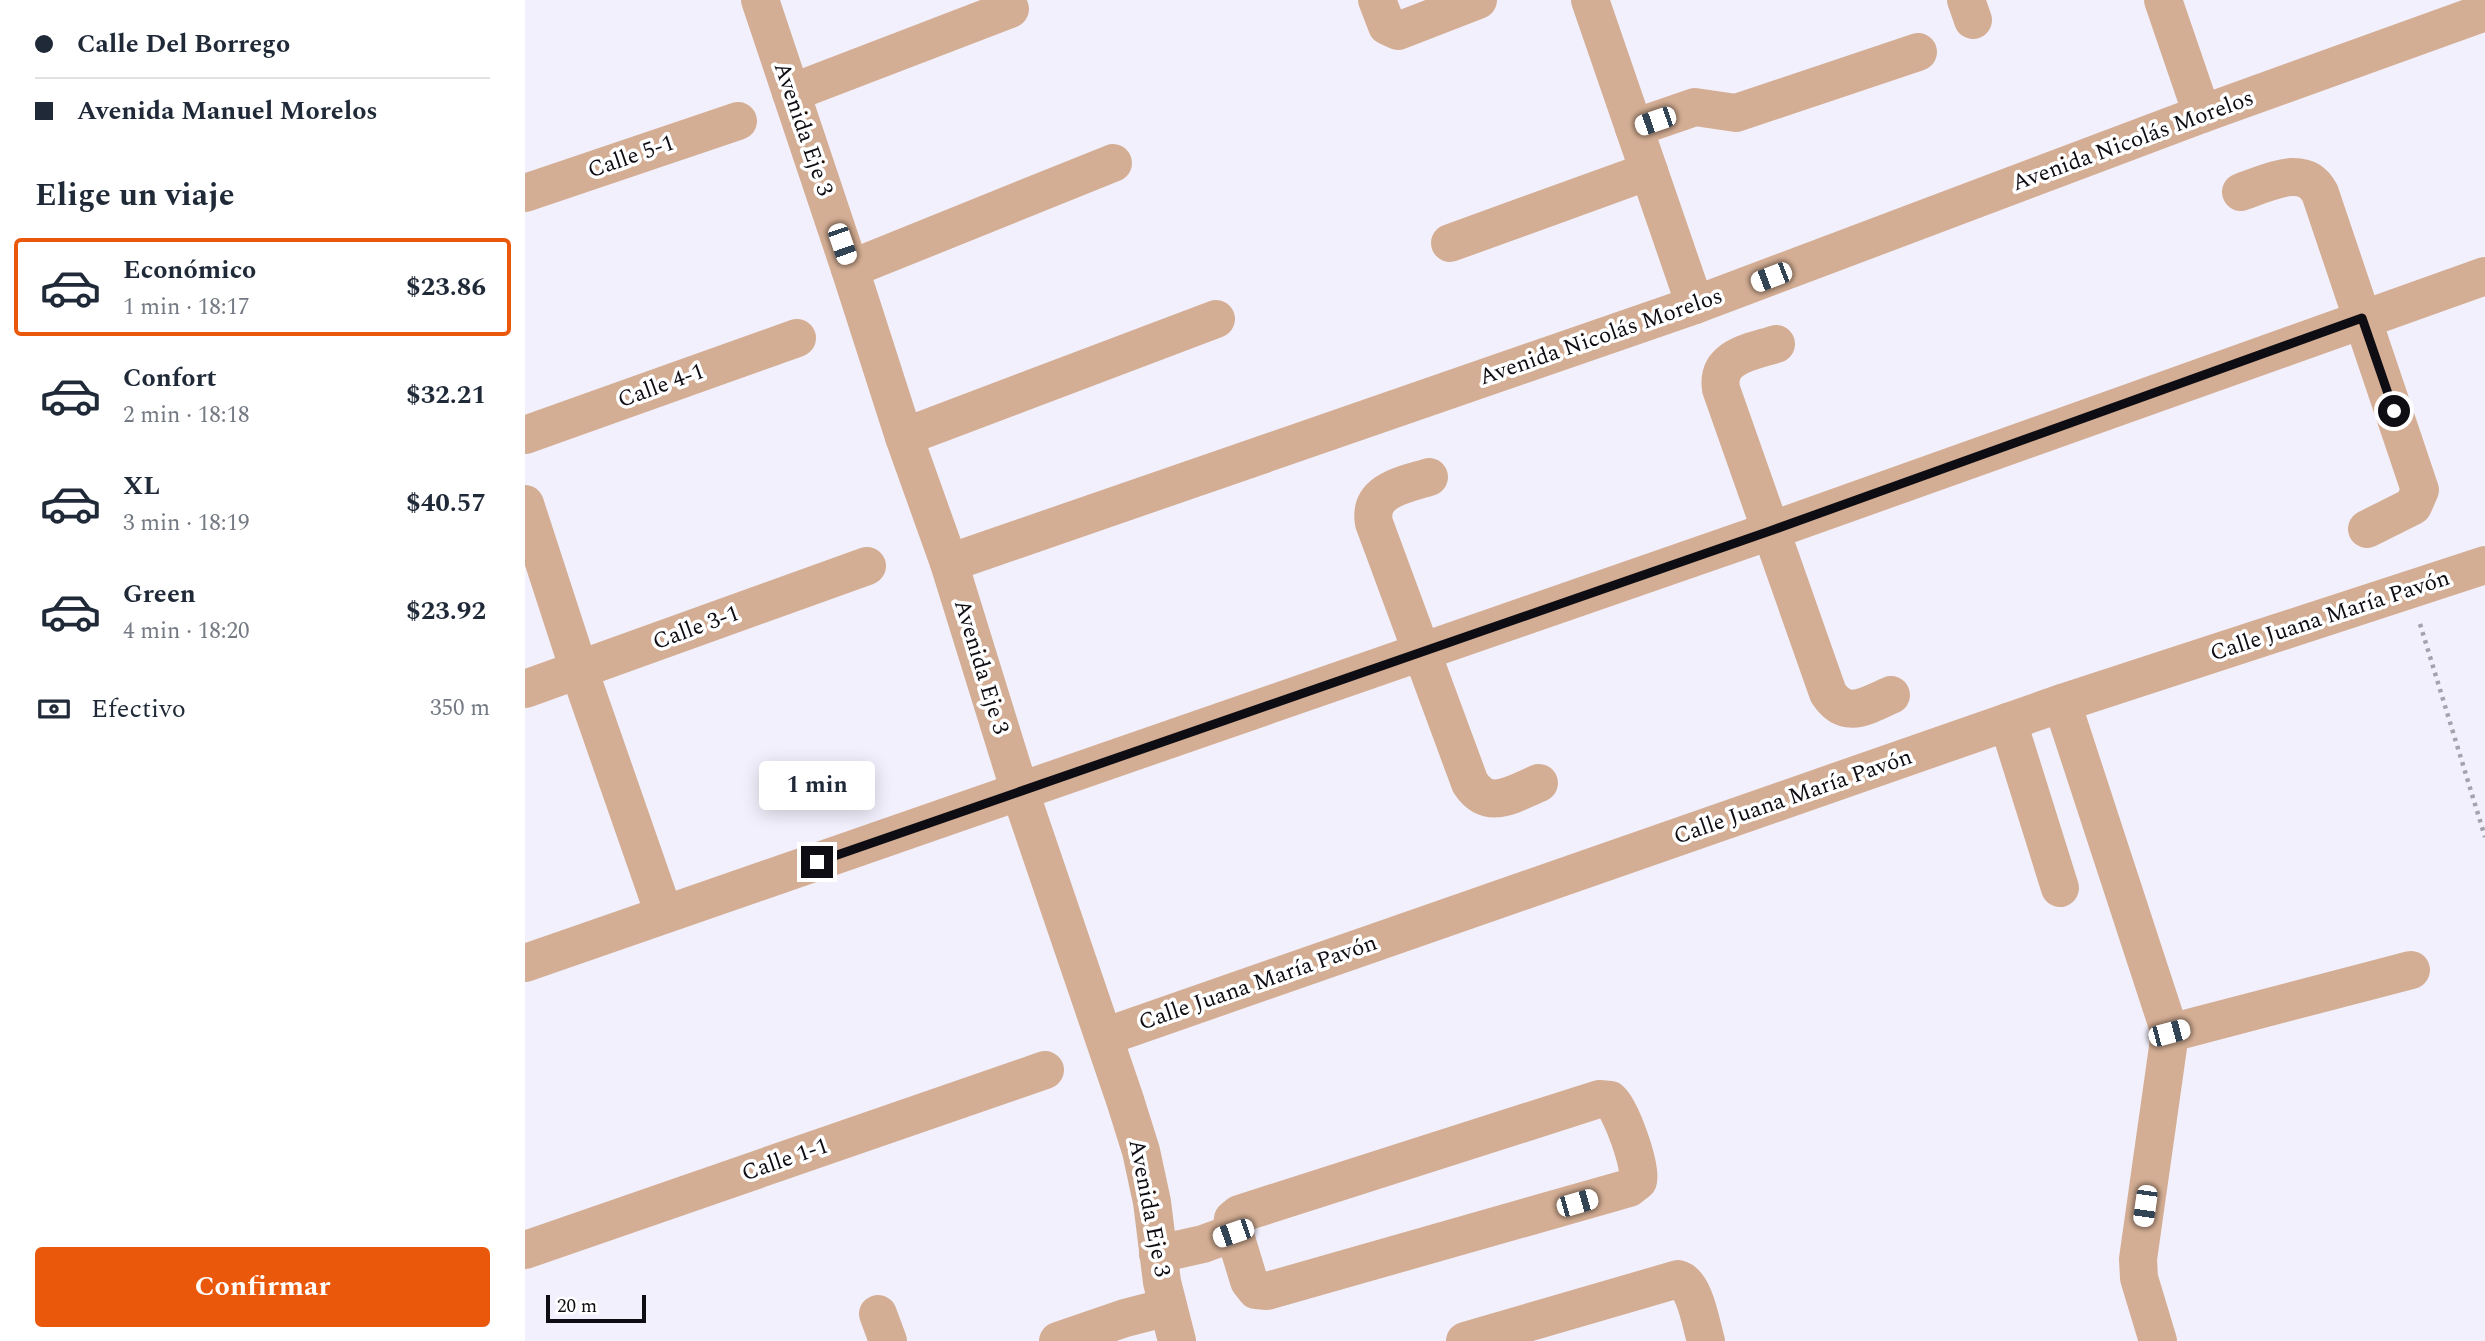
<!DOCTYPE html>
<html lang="es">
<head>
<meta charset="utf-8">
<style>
  :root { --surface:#fff; --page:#f6f6f7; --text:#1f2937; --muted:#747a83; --line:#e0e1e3; --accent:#ea580c }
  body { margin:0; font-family:Spectral,serif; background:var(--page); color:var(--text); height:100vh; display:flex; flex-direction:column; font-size:26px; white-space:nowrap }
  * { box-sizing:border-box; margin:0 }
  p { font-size:23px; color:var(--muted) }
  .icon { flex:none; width:38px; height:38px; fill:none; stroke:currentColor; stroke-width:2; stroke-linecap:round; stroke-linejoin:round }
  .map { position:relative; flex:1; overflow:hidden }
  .details { display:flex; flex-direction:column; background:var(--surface); width:525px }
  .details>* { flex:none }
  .top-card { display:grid; align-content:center; height:154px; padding:0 35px; background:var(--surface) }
  .scale { position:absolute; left:21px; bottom:18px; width:100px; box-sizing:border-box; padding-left:7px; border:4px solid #0f0d14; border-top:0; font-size:19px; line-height:24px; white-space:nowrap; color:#0f0d14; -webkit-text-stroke:5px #fff; paint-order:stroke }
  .end { position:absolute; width:32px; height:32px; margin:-16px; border:9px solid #0f0d14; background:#fff; box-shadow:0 0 0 4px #fff }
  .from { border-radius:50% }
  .bubble { position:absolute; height:49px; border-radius:7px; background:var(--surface); box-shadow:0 4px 18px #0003; font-size:23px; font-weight:700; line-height:49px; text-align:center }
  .car { position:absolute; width:21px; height:42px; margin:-21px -10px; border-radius:9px; box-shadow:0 0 5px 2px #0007; background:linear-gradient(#fff 24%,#345 0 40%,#fff 0 76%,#345 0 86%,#fff 0) }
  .top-card b { display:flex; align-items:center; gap:24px; height:66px; font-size:26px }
  .top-card b+b { border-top:2px solid var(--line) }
  .top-card i { width:18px; height:18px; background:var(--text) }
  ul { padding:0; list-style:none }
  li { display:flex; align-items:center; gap:21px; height:98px; margin:0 14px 10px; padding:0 21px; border:4px solid transparent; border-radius:7px }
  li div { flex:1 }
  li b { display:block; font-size:26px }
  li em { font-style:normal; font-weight:700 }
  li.on { border-color:var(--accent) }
  li>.icon { width:63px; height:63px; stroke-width:1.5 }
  h2 { padding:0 35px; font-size:32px; line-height:84px }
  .pay { display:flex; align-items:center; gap:18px; height:77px; padding:0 35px; font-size:26px }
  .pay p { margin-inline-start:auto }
  .button { display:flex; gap:14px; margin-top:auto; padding:14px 35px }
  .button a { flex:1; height:80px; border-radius:7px; background:var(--accent); color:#fff; font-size:28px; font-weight:700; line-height:80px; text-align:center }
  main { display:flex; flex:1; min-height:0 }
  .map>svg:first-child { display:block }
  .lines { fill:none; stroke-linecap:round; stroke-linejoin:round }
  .path { stroke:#a4a2ad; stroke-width:4.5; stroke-dasharray:3.5 5; stroke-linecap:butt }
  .minor { stroke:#d4ae94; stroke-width:38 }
  .route { stroke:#0f0d14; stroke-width:9 }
  .labels { text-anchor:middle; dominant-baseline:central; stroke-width:7; stroke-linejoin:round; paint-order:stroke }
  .street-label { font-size:23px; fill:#0f0d14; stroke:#fff }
</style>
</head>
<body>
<main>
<section class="details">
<div class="top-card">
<b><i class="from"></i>Calle Del Borrego</b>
<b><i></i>Avenida Manuel Morelos</b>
</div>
<h2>Elige un viaje</h2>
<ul>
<li class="on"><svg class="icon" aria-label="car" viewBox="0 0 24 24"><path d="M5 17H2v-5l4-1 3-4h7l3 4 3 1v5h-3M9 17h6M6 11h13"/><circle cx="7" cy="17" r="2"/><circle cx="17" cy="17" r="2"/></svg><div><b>Económico</b><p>1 min · 18:17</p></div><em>$23.86</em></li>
<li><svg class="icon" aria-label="car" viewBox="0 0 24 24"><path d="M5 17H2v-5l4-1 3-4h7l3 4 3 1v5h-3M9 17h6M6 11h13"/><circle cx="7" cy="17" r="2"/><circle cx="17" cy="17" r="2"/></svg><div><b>Confort</b><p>2 min · 18:18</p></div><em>$32.21</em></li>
<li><svg class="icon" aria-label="car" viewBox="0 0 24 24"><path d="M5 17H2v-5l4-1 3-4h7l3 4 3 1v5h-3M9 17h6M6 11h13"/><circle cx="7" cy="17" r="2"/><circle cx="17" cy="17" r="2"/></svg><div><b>XL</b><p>3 min · 18:19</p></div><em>$40.57</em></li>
<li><svg class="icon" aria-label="car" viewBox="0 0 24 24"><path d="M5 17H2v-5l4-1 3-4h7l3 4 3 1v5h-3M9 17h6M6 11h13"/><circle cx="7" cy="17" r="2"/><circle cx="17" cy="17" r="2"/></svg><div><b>Green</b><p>4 min · 18:20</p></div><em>$23.92</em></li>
</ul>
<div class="pay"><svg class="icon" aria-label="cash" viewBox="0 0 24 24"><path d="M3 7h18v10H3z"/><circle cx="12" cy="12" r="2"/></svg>Efectivo<p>350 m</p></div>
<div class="button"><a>Confirmar</a></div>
</section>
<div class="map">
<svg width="1960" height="1341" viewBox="0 0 1960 1341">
  <rect width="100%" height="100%" fill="#f2f0fc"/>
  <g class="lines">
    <path class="path" d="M1895 624 1960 837"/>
    <g class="minor">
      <path d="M235 0 325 269 379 437 424 563 495 792 600 1100 616 1151 627 1202 637 1282 652 1341"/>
      <path d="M852 0 862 26 873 31 953 0"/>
      <path d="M1065 0 1170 305"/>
      <path d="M1441 0 1448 20"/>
      <path d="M1638 0 1677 114"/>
      <path d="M266 93 485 9"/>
      <path d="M1109 128 1170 107 1211 113 1393 52"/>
      <path d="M1716 192C1741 184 1779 162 1795 193L1895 490 1888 506 1842 529"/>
      <path d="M0 193 213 121"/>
      <path d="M925 243 1124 171"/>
      <path d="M325 269 588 163"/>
      <path d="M1251 344C1226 352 1191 356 1196 389L1303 693C1321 721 1342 705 1366 695"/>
      <path d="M0 435 272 338"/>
      <path d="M379 437 691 319"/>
      <path d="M904 477C879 485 843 490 849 523L945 783C964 812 989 793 1014 783"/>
      <path d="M0 504 54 670 139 914"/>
      <path d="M424 563 1170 305 1677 114 1960 12"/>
      <path d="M0 689 342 566"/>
      <path d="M1537 703 1645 1033 1613 1259 1614 1278 1633 1341"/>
      <path d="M1483 722 1535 888"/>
      <path d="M0 963 1245 531 1960 276"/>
      <path d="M1645 1033 1886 970"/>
      <path d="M579 1037 1537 703 1960 565"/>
      <path d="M1074 1099 1085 1100C1096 1109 1117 1168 1113 1181L1104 1188 742 1291 731 1290 724 1281 707 1225 708 1219 714 1214Z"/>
      <path d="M0 1250 520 1070"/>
      <path d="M633 1254 678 1244 708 1233"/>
      <path d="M353 1314 363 1341"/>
      <path d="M533 1341 600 1318 643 1307"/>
      <path d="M940 1341 1153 1279C1170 1283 1176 1325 1181 1341"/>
    </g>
  </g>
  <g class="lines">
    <path class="route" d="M292 862 1245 531 1837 318 1869 411"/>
  </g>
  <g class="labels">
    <g class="street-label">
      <text transform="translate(278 129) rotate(71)">Avenida Eje 3</text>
      <text transform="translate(1608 141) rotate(-20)">Avenida Nicolás Morelos</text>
      <text transform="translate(106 157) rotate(-19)">Calle 5-1</text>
      <text transform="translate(1076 337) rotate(-19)">Avenida Nicolás Morelos</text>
      <text transform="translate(136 386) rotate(-20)">Calle 4-1</text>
      <text transform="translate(1805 616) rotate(-18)">Calle Juana María Pavón</text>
      <text transform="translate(171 628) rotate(-20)">Calle 3-1</text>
      <text transform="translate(456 667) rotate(73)">Avenida Eje 3</text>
      <text transform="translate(1268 797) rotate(-19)">Calle Juana María Pavón</text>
      <text transform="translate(733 983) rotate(-19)">Calle Juana María Pavón</text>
      <text transform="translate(260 1160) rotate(-19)">Calle 1-1</text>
      <text transform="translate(624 1208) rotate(79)">Avenida Eje 3</text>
    </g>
  </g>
</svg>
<div class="scale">20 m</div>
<i class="end from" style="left:1869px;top:411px"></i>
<i class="end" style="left:292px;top:862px"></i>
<div class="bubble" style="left:234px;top:761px;width:116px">1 min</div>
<i class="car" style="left:1130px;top:121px;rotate:251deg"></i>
<i class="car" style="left:317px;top:244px;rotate:161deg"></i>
<i class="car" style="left:1246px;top:277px;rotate:249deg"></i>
<i class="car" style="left:1644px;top:1033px;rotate:75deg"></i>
<i class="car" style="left:1052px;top:1203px;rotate:74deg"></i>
<i class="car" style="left:1620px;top:1206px;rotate:188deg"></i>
<i class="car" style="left:708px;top:1233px;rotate:251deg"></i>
</div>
</main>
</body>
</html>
